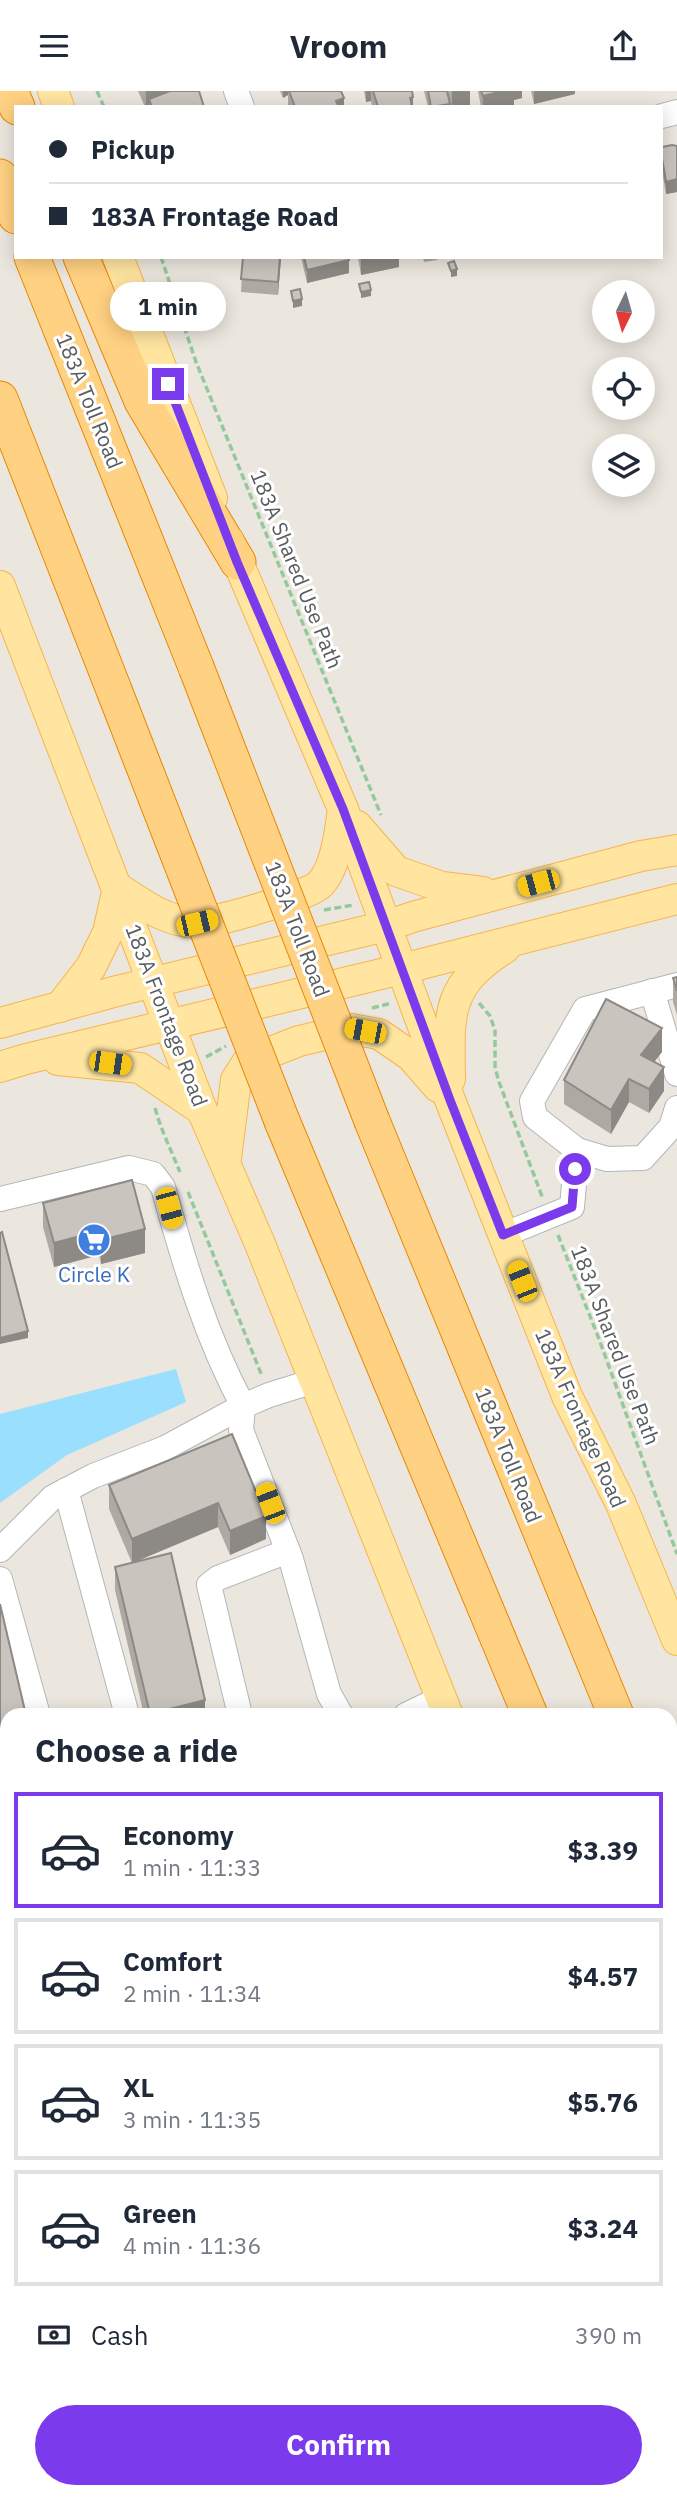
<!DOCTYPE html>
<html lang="en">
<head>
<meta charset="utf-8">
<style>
  :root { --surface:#fff; --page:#f2f2f3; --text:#1f2937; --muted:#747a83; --line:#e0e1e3; --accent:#7c3aed }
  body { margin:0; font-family:"IBM Plex Sans",sans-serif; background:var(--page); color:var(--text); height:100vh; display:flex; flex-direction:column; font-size:26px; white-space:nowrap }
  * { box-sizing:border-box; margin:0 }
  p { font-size:23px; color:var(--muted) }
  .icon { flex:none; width:38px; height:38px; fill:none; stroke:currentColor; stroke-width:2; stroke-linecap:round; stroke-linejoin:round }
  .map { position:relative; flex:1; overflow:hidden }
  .details { position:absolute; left:0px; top:1617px; width:677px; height:791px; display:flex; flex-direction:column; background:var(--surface); border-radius:21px 21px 0 0; box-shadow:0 4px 18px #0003 }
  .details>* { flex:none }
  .hud { position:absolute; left:14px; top:14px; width:649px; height:154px; border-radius:0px; box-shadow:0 4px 18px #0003; display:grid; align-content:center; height:154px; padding:0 35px; background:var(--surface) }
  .needle { width:46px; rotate:185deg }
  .buttons { position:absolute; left:592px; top:189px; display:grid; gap:14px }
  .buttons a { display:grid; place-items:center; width:63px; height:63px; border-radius:50%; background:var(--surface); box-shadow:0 4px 18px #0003; font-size:35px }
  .end { position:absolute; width:32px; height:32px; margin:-16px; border:9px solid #7c3aed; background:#fff; box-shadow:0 0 0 4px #fff }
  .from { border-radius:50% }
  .bubble { position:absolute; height:49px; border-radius:24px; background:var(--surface); box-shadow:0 4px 18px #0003; font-size:23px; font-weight:700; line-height:49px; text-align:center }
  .car { position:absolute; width:21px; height:42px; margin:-21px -10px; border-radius:9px; box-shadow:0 0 5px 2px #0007; background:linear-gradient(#f5c518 24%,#345 0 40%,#f5c518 0 76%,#345 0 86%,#f5c518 0) }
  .hud b { display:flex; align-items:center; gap:24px; height:66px; font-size:26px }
  .hud b+b { border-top:2px solid var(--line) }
  .hud i { width:18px; height:18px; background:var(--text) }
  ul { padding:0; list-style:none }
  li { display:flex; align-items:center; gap:21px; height:116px; margin:0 14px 10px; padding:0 21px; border:4px solid var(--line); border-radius:0px }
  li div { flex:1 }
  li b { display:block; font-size:26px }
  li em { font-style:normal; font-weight:700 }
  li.on { border-color:var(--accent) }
  li>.icon { width:63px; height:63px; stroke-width:1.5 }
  h2 { padding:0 35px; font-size:32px; line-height:84px }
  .pay { display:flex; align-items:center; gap:18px; height:77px; padding:0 35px; font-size:26px }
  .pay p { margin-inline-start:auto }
  .action { display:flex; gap:14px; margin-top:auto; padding:14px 35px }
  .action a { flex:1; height:80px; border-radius:42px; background:var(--accent); color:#fff; font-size:28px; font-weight:700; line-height:80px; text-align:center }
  header { display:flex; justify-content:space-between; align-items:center; height:91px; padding:0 35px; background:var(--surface); font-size:32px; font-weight:700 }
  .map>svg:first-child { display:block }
  .water { fill:#9bdfff }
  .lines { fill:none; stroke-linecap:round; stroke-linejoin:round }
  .minor-casing { stroke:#b2b6bb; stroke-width:26 }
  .major-casing { stroke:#f7b44c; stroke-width:32 }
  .highway-casing { stroke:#ea8700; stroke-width:37 }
  .path { stroke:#94c99d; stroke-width:3.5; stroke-dasharray:7 3.5; stroke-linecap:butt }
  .minor { stroke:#fff; stroke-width:24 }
  .major { stroke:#ffe5a0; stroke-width:30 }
  .highway { stroke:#ffd182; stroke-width:35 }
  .highway-bridge-casing { stroke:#ea8700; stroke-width:37; stroke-linecap:butt }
  .highway-bridge { stroke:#ffd182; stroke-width:35 }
  .wall { fill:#aea9a3 }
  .shaded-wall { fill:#8d8985 }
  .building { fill:#cac4be; stroke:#8d8985; stroke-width:2 }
  .route { stroke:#7c3aed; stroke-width:9 }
  .labels { text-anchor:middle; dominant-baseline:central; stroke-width:6; stroke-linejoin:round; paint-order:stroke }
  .street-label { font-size:21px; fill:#585d61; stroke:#fff }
  .shop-label { font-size:21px; fill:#366cbe; stroke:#fff }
</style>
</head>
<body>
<header><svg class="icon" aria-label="menu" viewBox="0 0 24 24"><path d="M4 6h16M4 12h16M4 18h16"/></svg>Vroom<svg class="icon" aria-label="share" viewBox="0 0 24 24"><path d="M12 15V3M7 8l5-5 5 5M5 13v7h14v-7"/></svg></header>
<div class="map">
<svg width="677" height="2408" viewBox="0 0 677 2408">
  <rect width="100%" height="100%" fill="#ece7de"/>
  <path class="water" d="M176 1278 186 1311 67 1364 0 1412V1323Z"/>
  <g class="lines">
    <defs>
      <g id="minor">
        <path d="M236 0 242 16"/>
        <path d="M662 25 677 21"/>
        <path d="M652 900 677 983"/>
        <path d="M577 1059 607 1068 643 1067 671 1036 677 1017"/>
        <path d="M0 1108 129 1077 153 1083 163 1096C184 1172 206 1246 243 1315L269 1304 314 1290"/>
        <path d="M503 1144 572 1116 577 1059 535 1026 532 1010 585 918 677 894"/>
        <path d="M243 1315 241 1339 291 1468 329 1603 341 1624"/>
        <path d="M66 1399 127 1624"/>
        <path d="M0 1459 53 1406 93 1385 165 1357 243 1315"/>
        <path d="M0 1488 38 1624"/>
        <path d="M240 1624 209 1494 218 1487 288 1460"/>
        <path d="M406 1624 441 1607"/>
        <path d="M0 1709 7 1707"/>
        <path d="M0 1771 7 1769"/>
        <path d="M385 2408 424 2401"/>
      </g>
      <g id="major">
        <path d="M53 0 59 16"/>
        <path d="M118 166 212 407"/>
        <path d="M229 450 343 718 450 1009 567 1305 621 1413 677 1549"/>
        <path d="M0 495 202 1019 260 1153 448 1624"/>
        <path d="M357 735 396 780 442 796 483 801"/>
        <path d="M118 797C142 813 165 830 195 832 212 833 307 805 319 794 336 778 340 740 343 718"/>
        <path d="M60 916 91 876 108 841 118 797"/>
        <path d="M0 932 117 900 386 835 416 825 641 765 677 759"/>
        <path d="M58 969 140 977 202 1019"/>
        <path d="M0 976 26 968 402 878 677 808"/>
        <path d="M450 988C449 923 445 895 505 857"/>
        <path d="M226 1067 236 989 248 970 299 950 351 938 379 943 411 965 438 996"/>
        <path d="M670 2229 677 2248"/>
      </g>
      <g id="highway">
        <path d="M10 0 17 16"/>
        <path d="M0 86 16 125"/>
        <path d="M32 166 196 576"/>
        <path d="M81 166 142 310 238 471"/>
        <path d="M0 308 114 599"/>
        <path d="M282 1030 530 1624"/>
        <path d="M372 1030 616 1624"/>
        <path d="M670 1757 677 1773"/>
        <path d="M670 1959 677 1975"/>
        <path d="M670 2134 677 2148"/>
      </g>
    </defs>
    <use href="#minor" class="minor-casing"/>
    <use href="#major" class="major-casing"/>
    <use href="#highway" class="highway-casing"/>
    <g class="path">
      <path d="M97 0 104 16"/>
      <path d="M161 166 196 271 381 724"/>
      <path d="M324 819 354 814"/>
      <path d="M479 912 490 925 495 939V976L499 991 543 1108"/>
      <path d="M372 917 392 912"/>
      <path d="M206 966 226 955"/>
      <path d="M155 1017C161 1039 171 1059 180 1081"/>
      <path d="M188 1101 262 1285"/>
      <path d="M558 1144 599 1248 677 1463"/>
    </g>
    <use href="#minor" class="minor"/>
    <use href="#major" class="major"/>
    <use href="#highway" class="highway"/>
    <defs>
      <g id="highway-bridge">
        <path d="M196 576 372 1030"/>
        <path d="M114 599 282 1030"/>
      </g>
    </defs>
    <use href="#highway-bridge" class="highway-bridge-casing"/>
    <use href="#highway-bridge" class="highway-bridge"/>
  </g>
  <g class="wall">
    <path d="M138 0H199L204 16H145Z"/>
    <path d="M280 0H341L344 16H288V4L283 7Z"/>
    <path d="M364 0H412L413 16H372L371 10 366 11Z"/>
    <path d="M424 0H470V15L428 16Z"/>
    <path d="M478 0H522V7L514 9 513 16H481Z"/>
    <path d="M531 0H575V3L534 13Z"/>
    <path d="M677 55V101L666 103 662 80V56Z"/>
    <path d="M243 166H281L278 204 241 201Z"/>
    <path d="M301 166H348L349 182 307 192Z"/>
    <path d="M358 166H399V176L361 184Z"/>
    <path d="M423 166H437V169L424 171Z"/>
    <path d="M677 886V924L673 911V887Z"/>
    <path d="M662 961 654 971 664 1000 649 1022 629 1011 611 1043 564 1013V989Z"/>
    <path d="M43 1112 145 1162 101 1173 99 1164 54 1176 43 1136Z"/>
    <path d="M232 1343 266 1448 230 1464 218 1436 135 1471 205 1624H144L115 1499V1476L132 1472 109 1418V1394Z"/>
    <path d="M7 1771V1797L5 1790V1772Z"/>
    <path d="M0 1944 7 1946V2023L0 2021Z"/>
    <path d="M0 2060 7 2062V2073L4 2086 0 2085Z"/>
    <path d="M0 2094H6V2117L0 2118Z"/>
    <path d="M0 2127 7 2128V2307L0 2306Z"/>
    <path d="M264 2401H288L265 2406Z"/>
    <path d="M477 2401H550L513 2408H479Z"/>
  </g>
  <g class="shaded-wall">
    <path d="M146 0H181L149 8V16H146Z"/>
    <path d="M283 0H288V4L283 7Z"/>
    <path d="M366 0H371V10L366 11Z"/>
    <path d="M452 0H470V15L452 16Z"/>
    <path d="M503 0H522V7L514 9V16H483V5Z"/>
    <path d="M534 0H575V3L534 13Z"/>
    <path d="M413 6V16H407L410 7Z"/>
    <path d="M344 7V16H336V10Z"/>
    <path d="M450 13V16H436Z"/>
    <path d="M677 88V101L666 103V91Z"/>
    <path d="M280 166H281L278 204V191Z"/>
    <path d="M361 166H399V176L361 184Z"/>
    <path d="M349 169V182L307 192V179Z"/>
    <path d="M457 178V185L451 186V180Z"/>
    <path d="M371 199V205L361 207V201Z"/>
    <path d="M302 208V215L293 217V210Z"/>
    <path d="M662 937V961L641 988V964Z"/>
    <path d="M664 976V1000L649 1022V998Z"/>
    <path d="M629 988V1011L611 1043V1019Z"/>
    <path d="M145 1138V1162L101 1173V1149Z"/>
    <path d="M99 1140V1164L54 1176V1152Z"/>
    <path d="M28 1240V1247L0 1253V1247Z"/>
    <path d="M218 1412V1436L132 1472V1448Z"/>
    <path d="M266 1425V1448L230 1464V1440Z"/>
    <path d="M205 1609V1624H150V1623Z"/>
    <path d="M7 1652V1676L0 1678V1654Z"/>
    <path d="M48 2401H91V2406L89 2408H38Z"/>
  </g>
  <g class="building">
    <path d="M170 0H199L204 16H152L149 8Z"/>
    <path d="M289 0H341L344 7 336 10 339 16H295Z"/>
    <path d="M373 0H412L413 6 410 7 412 14 407 16H378Z"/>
    <path d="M428 0H447L450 13 431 16Z"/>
    <path d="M481 0H503L483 5Z"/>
    <path d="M672 54 677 55V88L666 91 662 67V56Z"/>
    <path d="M243 166H280L278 191 241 188Z"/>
    <path d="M304 166H348L349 169 307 179Z"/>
    <path d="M454 170 457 178 451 180 448 172Z"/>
    <path d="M369 191 371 199 361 201 359 193Z"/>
    <path d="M300 198 302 208 293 210 291 200Z"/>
    <path d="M677 886V900L673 887Z"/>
    <path d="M606 908 662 937 641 964 664 976 649 998 629 988 611 1019 564 989Z"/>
    <path d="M132 1089 145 1138 101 1149 99 1140 54 1152 43 1112Z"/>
    <path d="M2 1141 28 1240 0 1247V1142Z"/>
    <path d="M232 1343 266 1425 230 1440 218 1412 132 1448 109 1394Z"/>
    <path d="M171 1462 205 1609 150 1623 115 1476Z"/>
    <path d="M0 1513 26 1624H7V1652L0 1654Z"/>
    <path d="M0 1944 7 1946V2004L0 2003Z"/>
    <path d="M0 2060 7 2062 4 2079 0 2078Z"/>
    <rect x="0" y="2094" width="6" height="17"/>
    <path d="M0 2127 7 2128V2274H0Z"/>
    <path d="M7 2354V2401H48L38 2408H0V2358Z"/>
    <path d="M478 2401H516L480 2408Z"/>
  </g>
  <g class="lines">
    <path class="route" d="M168 293 237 471 343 718 450 1009 503 1144 572 1116 575 1078"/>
  </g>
  <defs>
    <symbol id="supermarket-disc" viewBox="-11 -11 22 22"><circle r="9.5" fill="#3f7fe0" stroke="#fff"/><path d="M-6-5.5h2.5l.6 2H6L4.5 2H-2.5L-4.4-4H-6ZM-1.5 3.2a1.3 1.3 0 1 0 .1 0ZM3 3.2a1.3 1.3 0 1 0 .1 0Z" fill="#fff"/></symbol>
  </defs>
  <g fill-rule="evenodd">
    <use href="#supermarket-disc" x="75" y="1130" width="38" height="38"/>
  </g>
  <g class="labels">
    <g class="street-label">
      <text transform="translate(90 310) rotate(68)">183A Toll Road</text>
      <text transform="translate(297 478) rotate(68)">183A Shared Use Path</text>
      <text transform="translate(298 838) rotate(69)">183A Toll Road</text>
      <text transform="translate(167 924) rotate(69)">183A Frontage Road</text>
      <text transform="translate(616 1254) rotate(69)">183A Shared Use Path</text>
      <text transform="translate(581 1327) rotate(66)">183A Frontage Road</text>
      <text transform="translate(509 1364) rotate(68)">183A Toll Road</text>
    </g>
    <g class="shop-label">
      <text x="94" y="1183">Circle K</text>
    </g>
  </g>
</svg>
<div class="buttons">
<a><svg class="needle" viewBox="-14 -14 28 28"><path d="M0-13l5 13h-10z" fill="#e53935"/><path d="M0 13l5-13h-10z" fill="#747a83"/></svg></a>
<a><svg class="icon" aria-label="locate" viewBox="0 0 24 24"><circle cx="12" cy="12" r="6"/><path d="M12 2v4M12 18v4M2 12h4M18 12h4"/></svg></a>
<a><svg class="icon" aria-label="layers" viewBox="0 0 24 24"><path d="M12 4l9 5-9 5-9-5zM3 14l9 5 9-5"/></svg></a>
</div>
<i class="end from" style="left:575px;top:1078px"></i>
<i class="end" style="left:168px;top:293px"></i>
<div class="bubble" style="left:110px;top:191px;width:116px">1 min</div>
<i class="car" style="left:538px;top:792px;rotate:255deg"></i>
<i class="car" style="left:197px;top:832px;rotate:77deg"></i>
<i class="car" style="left:365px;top:940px;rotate:281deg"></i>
<i class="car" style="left:110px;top:972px;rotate:98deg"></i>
<i class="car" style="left:169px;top:1117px;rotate:165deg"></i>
<i class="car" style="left:522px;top:1190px;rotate:338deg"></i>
<i class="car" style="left:270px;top:1412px;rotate:339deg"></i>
<div class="hud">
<b><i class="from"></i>Pickup</b>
<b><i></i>183A Frontage Road</b>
</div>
<section class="details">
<h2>Choose a ride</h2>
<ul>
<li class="on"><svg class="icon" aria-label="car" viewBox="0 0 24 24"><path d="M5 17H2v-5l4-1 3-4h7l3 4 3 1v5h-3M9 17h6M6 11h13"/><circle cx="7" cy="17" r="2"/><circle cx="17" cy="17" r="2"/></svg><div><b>Economy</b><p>1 min · 11:33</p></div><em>$3.39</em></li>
<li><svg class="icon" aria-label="car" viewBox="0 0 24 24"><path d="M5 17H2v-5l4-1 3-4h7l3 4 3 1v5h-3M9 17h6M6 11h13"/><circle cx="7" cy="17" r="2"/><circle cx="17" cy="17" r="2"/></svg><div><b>Comfort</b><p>2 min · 11:34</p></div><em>$4.57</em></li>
<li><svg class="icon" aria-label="car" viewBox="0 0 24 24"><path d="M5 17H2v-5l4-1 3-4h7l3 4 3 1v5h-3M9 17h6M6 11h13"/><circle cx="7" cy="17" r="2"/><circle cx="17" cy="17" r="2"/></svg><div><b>XL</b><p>3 min · 11:35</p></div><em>$5.76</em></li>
<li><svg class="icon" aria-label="car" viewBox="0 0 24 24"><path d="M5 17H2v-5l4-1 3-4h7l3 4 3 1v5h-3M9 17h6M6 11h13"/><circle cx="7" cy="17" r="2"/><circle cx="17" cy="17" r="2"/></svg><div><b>Green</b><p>4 min · 11:36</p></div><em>$3.24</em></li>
</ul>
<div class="pay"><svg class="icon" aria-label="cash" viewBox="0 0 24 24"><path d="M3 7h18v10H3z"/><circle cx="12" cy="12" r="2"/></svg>Cash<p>390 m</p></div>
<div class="action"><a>Confirm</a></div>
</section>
</div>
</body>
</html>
